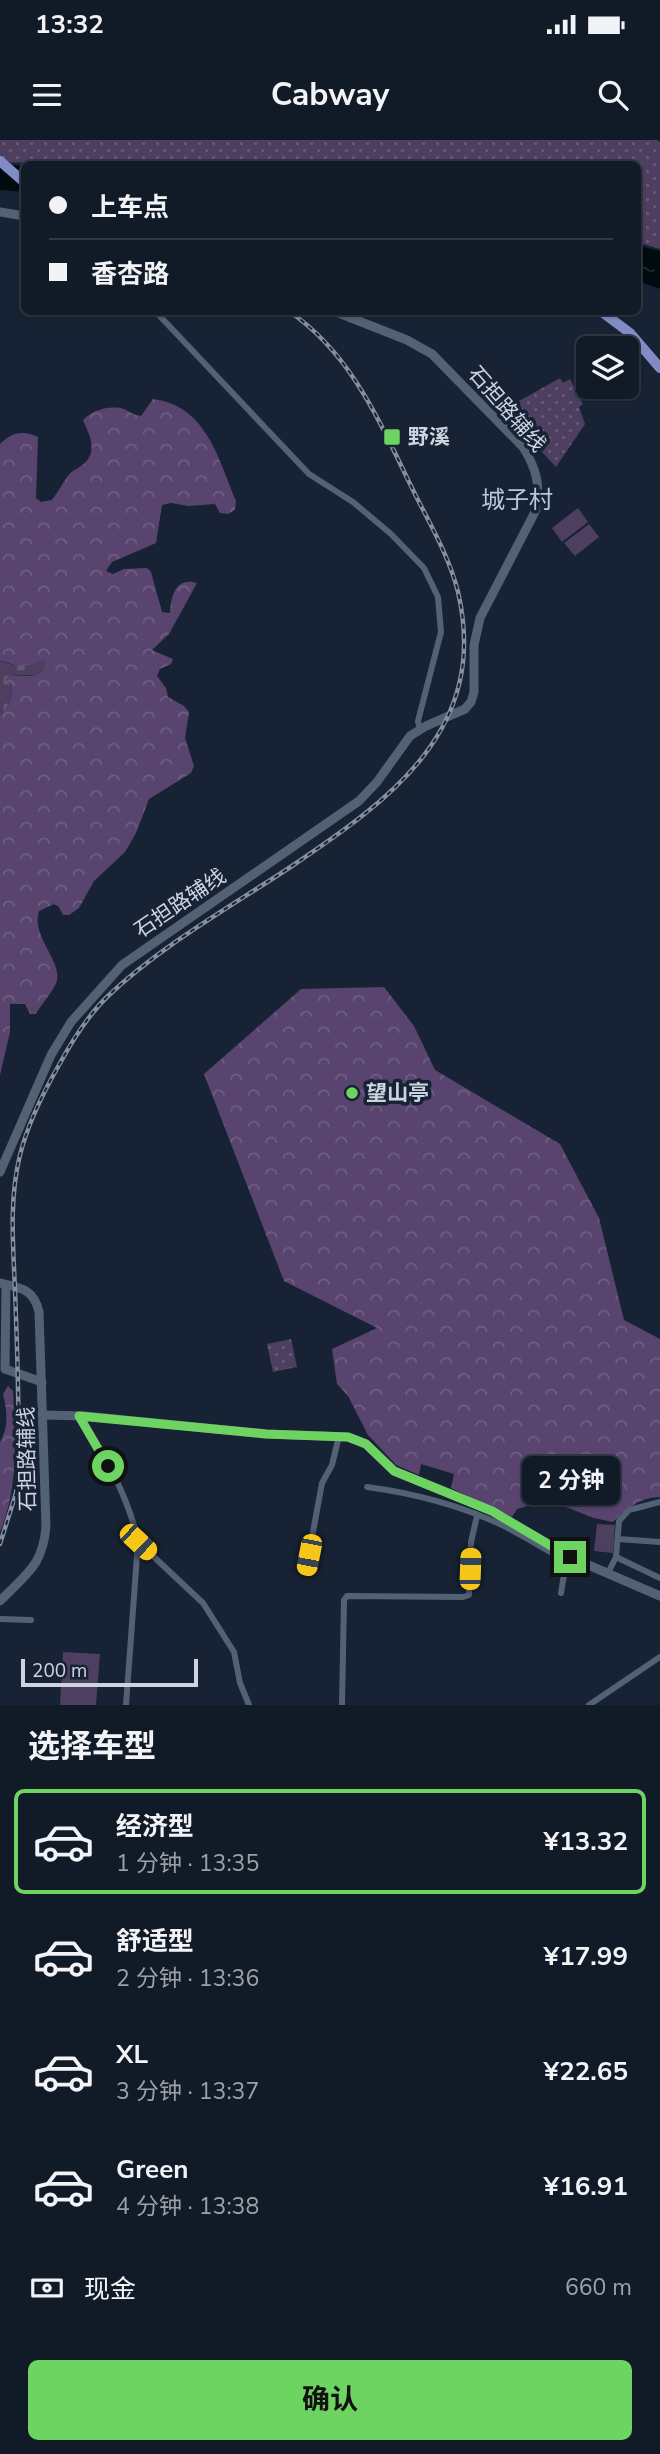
<!DOCTYPE html>
<html lang="zh">
<head>
<meta charset="utf-8">
<style>
  :root { --surface:#111a27; --page:#1a232f; --text:#f1f3f6; --muted:#9ca1a7; --line:#303844; --accent:#6dd361 }
  body { margin:0; font-family:"Nunito Sans","Noto Sans SC",sans-serif; background:var(--page); color:var(--text); height:100vh; display:flex; flex-direction:column; font-size:26px; white-space:nowrap }
  * { box-sizing:border-box; margin:0 }
  p { font-size:23px; color:var(--muted) }
  .icon { flex:none; width:38px; height:38px; fill:none; stroke:currentColor; stroke-width:2; stroke-linecap:round; stroke-linejoin:round }
  .map { position:relative; height:1565px; overflow:hidden }
  .details { display:flex; flex-direction:column; background:var(--surface); flex:1 }
  .details>* { flex:none }
  .hud { position:absolute; left:21px; top:21px; width:620px; height:154px; border-radius:10px; box-shadow:0 2px 5px #0004,0 0 0 2px var(--line); display:grid; align-content:center; height:154px; padding:0 28px; background:var(--surface) }
  .tools { position:absolute; left:576px; top:196px; display:grid; gap:14px }
  .tools a { display:grid; place-items:center; width:63px; height:63px; border-radius:10px; background:var(--surface); box-shadow:0 2px 5px #0004,0 0 0 2px var(--line); font-size:35px }
  .scale { position:absolute; left:21px; bottom:18px; width:177px; box-sizing:border-box; padding-left:7px; border:4px solid #ccd4e0; border-top:0; font-size:19px; line-height:24px; white-space:nowrap; color:#ccd4e0; -webkit-text-stroke:5px #172334; paint-order:stroke }
  .end { position:absolute; width:32px; height:32px; margin:-16px; border:9px solid #6dd361; background:#111; box-shadow:0 0 0 4px #111 }
  .from { border-radius:50% }
  .bubble { position:absolute; height:49px; border-radius:10px; background:var(--surface); box-shadow:0 2px 5px #0004,0 0 0 2px var(--line); font-size:23px; font-weight:700; line-height:49px; text-align:center }
  .car { position:absolute; width:21px; height:42px; margin:-21px -10px; border-radius:9px; box-shadow:0 0 5px 2px #0007; background:linear-gradient(#f5c518 24%,#345 0 40%,#f5c518 0 76%,#345 0 86%,#f5c518 0) }
  .hud b { display:flex; align-items:center; gap:24px; height:66px; font-size:26px }
  .hud b+b { border-top:2px solid var(--line) }
  .hud i { width:18px; height:18px; background:var(--text) }
  ul { padding:0; list-style:none }
  li { display:flex; align-items:center; gap:21px; height:105px; margin:0 14px 10px; padding:0 14px; border:4px solid transparent; border-radius:10px }
  li div { flex:1 }
  li b { display:block; font-size:26px }
  li em { font-style:normal; font-weight:700 }
  li.current { border-color:var(--accent) }
  li>.icon { width:63px; height:63px; stroke-width:1.5 }
  h2 { padding:0 28px; font-size:32px; line-height:84px }
  .pay { display:flex; align-items:center; gap:18px; height:77px; padding:0 28px; font-size:26px }
  .pay p { margin-inline-start:auto }
  .button { display:flex; gap:14px; margin-top:auto; padding:14px 28px }
  .button a { flex:1; height:80px; border-radius:10px; background:var(--accent); color:#111; font-size:28px; font-weight:700; line-height:80px; text-align:center }
  .status { display:flex; justify-content:space-between; align-items:center; height:49px; padding:0 35px; background:var(--surface); direction:ltr }
  .status svg { height:19px; fill:currentColor }
  header { display:flex; justify-content:space-between; align-items:center; height:91px; padding:0 28px; background:var(--surface); font-size:32px; font-weight:700 }
  .map>svg:first-child { display:block }
  .grass { fill:url(#grass-dots) }
  .forest { fill:url(#forest-crowns) }
  .cemetery { fill:url(#cemetery-stones) }
  .pitch { fill:#4e3f61 }
  .water { fill:url(#water-ripples) }
  .lines { fill:none; stroke-linecap:round; stroke-linejoin:round }
  .street { stroke:#536175; stroke-width:6 }
  .secondary { stroke:#536175; stroke-width:9 }
  .primary { stroke:#838bc4; stroke-width:10 }
  .rail-casing { stroke:#858f9d; stroke-width:4.5 }
  .rail { stroke:#172334; stroke-width:2; stroke-dasharray:5; stroke-linecap:butt }
  .route { stroke:#6dd361; stroke-width:9 }
  .poi-dot { fill:#6dd361; stroke:#172334; stroke-width:2.5 }
  .labels { text-anchor:middle; dominant-baseline:central; stroke-width:7; stroke-linejoin:round; paint-order:stroke }
  .street-label { font-size:21px; fill:#ccd4e0; stroke:#172334 }
  .poi-label { font-size:21px; font-weight:bold; fill:#ccd4e0; stroke:#172334; text-anchor:start }
  .quarter-label { font-size:24px; fill:#b7c6de; stroke:#172334 }
</style>
</head>
<body>
<div class="status"><b>13:32</b><svg viewBox="0 0 49 12"><path d="M0 12V9h3v3zM5 12V6h3v6zM10 12V3h3v9zM15 12V0h3v12zM26 1h20v11H26zM47 4h2v5h-2z"/></svg></div>
<header><svg class="icon" aria-label="menu" viewBox="0 0 24 24"><path d="M4 6h16M4 12h16M4 18h16"/></svg>Cabway<svg class="icon" aria-label="search" viewBox="0 0 24 24"><circle cx="10" cy="10" r="6"/><path d="M15 15l6 6"/></svg></header>
<div class="map">
<svg width="660" height="1565" viewBox="0 0 660 1565">
  <defs>
    <pattern id="grass-dots" width="8" height="8" patternUnits="userSpaceOnUse" patternTransform="scale(1.75)"><rect width="8" height="8" fill="#4e3f61"/><path d="M2 2h.1M6 6h.1" fill="none" stroke="#665a77" stroke-width="1.8" stroke-linecap="round"/></pattern>
    <pattern id="forest-crowns" width="20" height="18" patternUnits="userSpaceOnUse" patternTransform="scale(1.75)"><rect width="20" height="18" fill="#58446e"/><path d="M2 6a3 3 0 1 1 6 0M12 15a3 3 0 1 1 6 0" fill="none" stroke="#6f5e82"/></pattern>
    <pattern id="cemetery-stones" width="16" height="16" patternUnits="userSpaceOnUse" patternTransform="scale(1.75)"><rect width="16" height="16" fill="#4e3f61"/><path d="M2 7V4a2 2 0 0 1 4 0v3zM10 15v-3a2 2 0 0 1 4 0v3z" fill="#665a77"/></pattern>
    <pattern id="water-ripples" width="26" height="14" patternUnits="userSpaceOnUse" patternTransform="scale(1.75)"><rect width="26" height="14" fill="#000b0f"/><path d="M2 4q2-2 4 0t4 0M15 11q2-2 4 0t4 0" fill="none" stroke="#242e32"/></pattern>
  </defs>
  <rect width="100%" height="100%" fill="#172334"/>
  <g class="grass">
    <path d="M0 0H657L660 2V109L637 102V24H101C68 21 34 24 0 22Z"/>
    <path d="M560 238 563 243 570 239 583 264 579 267 585 284 556 327 503 270Z"/>
    <path d="M291 1199 297 1227 273 1232 267 1204Z"/>
  </g>
  <g class="forest">
    <path d="M153 259C206 265 219 320 236 361L235 370 228 374 220 373 215 364 188 366 171 363 162 365 156 403 112 422 106 431 113 434 124 429 147 428 151 432 162 472 170 473C171 455 176 437 197 443L169 494 152 510 173 519 171 524 160 529 157 536 166 548 168 557 184 566 189 572 185 598 194 626 191 633 149 659 136 693 125 712 94 741 79 768 69 775H63L59 767 54 764 39 771C31 796 61 820 57 840 55 850 41 864 36 874H30L25 864H10V892L0 935V575C8 568 13 556 12 545L5 540 9 535 32 536 43 531 20 527 0 520V304C12 292 23 290 38 297L36 358 41 362 52 360C58 352 62 344 68 336 71 331 77 329 81 326 99 313 90 296 83 280 93 270 110 265 124 269 130 272 134 275 141 276Z"/>
    <path d="M384 847 414 886 435 930 560 1004 599 1078 624 1180 660 1199V1357C640 1357 626 1369 613 1382L594 1378 548 1360 517 1369 512 1377 451 1348 454 1334 421 1324 419 1335 396 1325 368 1295 348 1256 337 1244 332 1209 377 1188 284 1141 204 934 301 849Z"/>
    <path d="M8 1246 13 1251C15 1298 19 1347 0 1392V1302C9 1288 7 1270 3 1254Z"/>
  </g>
  <path class="cemetery" d="M0 520C18 529 27 526 45 520L46 525C38 541 24 533 9 535L5 540 12 545C13 556 8 568 0 575Z"/>
  <g class="pitch">
    <path d="M578 368 588 382 562 402 552 388Z"/>
    <path d="M589 384 599 397 575 416 564 403Z"/>
    <path d="M597 1384 615 1385 613 1413 594 1411Z"/>
    <path d="M63 1512 100 1514 96 1565H60Z"/>
  </g>
  <g class="water">
    <path d="M0 24 24 26V52L0 50Z"/>
    <path d="M637 105 660 111V149L637 141Z"/>
  </g>
  <g class="lines">
    <g class="street">
      <path d="M156 172 309 334 353 362 391 394 424 428 438 457 441 492 418 581 420 590"/>
      <path d="M79 1276C104 1314 129 1357 138 1402L126 1565"/>
      <path d="M367 1347C412 1353 462 1366 504 1386 525 1397 545 1409 566 1421"/>
      <path d="M618 1399 660 1402"/>
      <path d="M138 1402 203 1463 234 1512 240 1543 249 1565"/>
      <path d="M616 1417 660 1438"/>
      <path d="M306 1430 322 1343 332 1325 339 1296"/>
      <path d="M608 1433 616 1417 619 1381 629 1370 660 1362"/>
      <path d="M561 1453 567 1417"/>
      <path d="M0 1479 31 1480"/>
      <path d="M342 1565 344 1460 347 1456 463 1457 469 1455 471 1402 477 1376"/>
      <path d="M589 1565 660 1517"/>
    </g>
    <g class="secondary">
      <path d="M0 72 24 76"/>
      <path d="M0 1032 51 915 71 882 122 825 359 661 377 642 410 596 426 586 465 569 471 562 474 552V505L480 478 536 370C541 345 536 328 523 307L432 214 407 200 336 172"/>
      <path d="M0 1143C21 1148 34 1149 39 1172L46 1386C43 1426 26 1434 0 1461"/>
      <path d="M6 1145 5 1229 42 1242"/>
      <path d="M43 1275 85 1276 266 1294 348 1297 366 1304 394 1331 492 1371 570 1417 660 1456"/>
    </g>
    <g class="primary">
      <path d="M0 21 24 42"/>
      <path d="M602 172 630 193 660 228"/>
    </g>
    <defs>
      <path id="rail" d="M0 1404 16 1353 18 1332C20 1271 17 1209 15 1149 13 1104 9 1060 20 1015 28 983 43 953 59 925 72 901 88 875 108 856 162 805 230 767 292 726 390 660 490 589 458 452 450 420 434 391 419 362 384 293 356 217 290 172"/>
    </defs>
    <use href="#rail" class="rail-casing"/>
    <use href="#rail" class="rail"/>
  </g>
  <g class="lines">
    <path class="route" d="M108 1326 79 1276 266 1294 348 1297 366 1304 394 1331 492 1371 570 1417"/>
  </g>
  <g class="poi-dot">
    <rect x="383" y="288" width="18" height="18" rx="3.5"/>
    <circle cx="352" cy="953" r="7"/>
  </g>
  <g class="labels">
    <g class="street-label">
      <text transform="translate(507 269) rotate(49)">石担路辅线</text>
      <text transform="translate(180 763) rotate(-34)">石担路辅线</text>
      <text transform="translate(27 1319) rotate(-91)">石担路辅线</text>
    </g>
    <g class="poi-label">
      <text x="408" y="297">野溪</text>
      <text x="366" y="953">望山亭</text>
    </g>
    <g class="quarter-label">
      <text x="517" y="360">城子村</text>
    </g>
  </g>
</svg>
<div class="tools">
<a><svg class="icon" aria-label="layers" viewBox="0 0 24 24"><path d="M12 4l9 5-9 5-9-5zM3 14l9 5 9-5"/></svg></a>
</div>
<div class="scale">200 m</div>
<i class="end from" style="left:108px;top:1326px"></i>
<i class="end" style="left:570px;top:1417px"></i>
<div class="bubble" style="left:522px;top:1316px;width:98px">2 分钟</div>
<i class="car" style="left:138px;top:1402px;rotate:133deg"></i>
<i class="car" style="left:309px;top:1415px;rotate:191deg"></i>
<i class="car" style="left:470px;top:1429px;rotate:2deg"></i>
<div class="hud">
<b><i class="from"></i>上车点</b>
<b><i></i>香杏路</b>
</div>
</div>
<section class="details">
<h2>选择车型</h2>
<ul>
<li class="current"><svg class="icon" aria-label="car" viewBox="0 0 24 24"><path d="M5 17H2v-5l4-1 3-4h7l3 4 3 1v5h-3M9 17h6M6 11h13"/><circle cx="7" cy="17" r="2"/><circle cx="17" cy="17" r="2"/></svg><div><b>经济型</b><p>1 分钟 · 13:35</p></div><em>¥13.32</em></li>
<li><svg class="icon" aria-label="car" viewBox="0 0 24 24"><path d="M5 17H2v-5l4-1 3-4h7l3 4 3 1v5h-3M9 17h6M6 11h13"/><circle cx="7" cy="17" r="2"/><circle cx="17" cy="17" r="2"/></svg><div><b>舒适型</b><p>2 分钟 · 13:36</p></div><em>¥17.99</em></li>
<li><svg class="icon" aria-label="car" viewBox="0 0 24 24"><path d="M5 17H2v-5l4-1 3-4h7l3 4 3 1v5h-3M9 17h6M6 11h13"/><circle cx="7" cy="17" r="2"/><circle cx="17" cy="17" r="2"/></svg><div><b>XL</b><p>3 分钟 · 13:37</p></div><em>¥22.65</em></li>
<li><svg class="icon" aria-label="car" viewBox="0 0 24 24"><path d="M5 17H2v-5l4-1 3-4h7l3 4 3 1v5h-3M9 17h6M6 11h13"/><circle cx="7" cy="17" r="2"/><circle cx="17" cy="17" r="2"/></svg><div><b>Green</b><p>4 分钟 · 13:38</p></div><em>¥16.91</em></li>
</ul>
<div class="pay"><svg class="icon" aria-label="cash" viewBox="0 0 24 24"><path d="M3 7h18v10H3z"/><circle cx="12" cy="12" r="2"/></svg>现金<p>660 m</p></div>
<div class="button"><a>确认</a></div>
</section>
</body>
</html>
